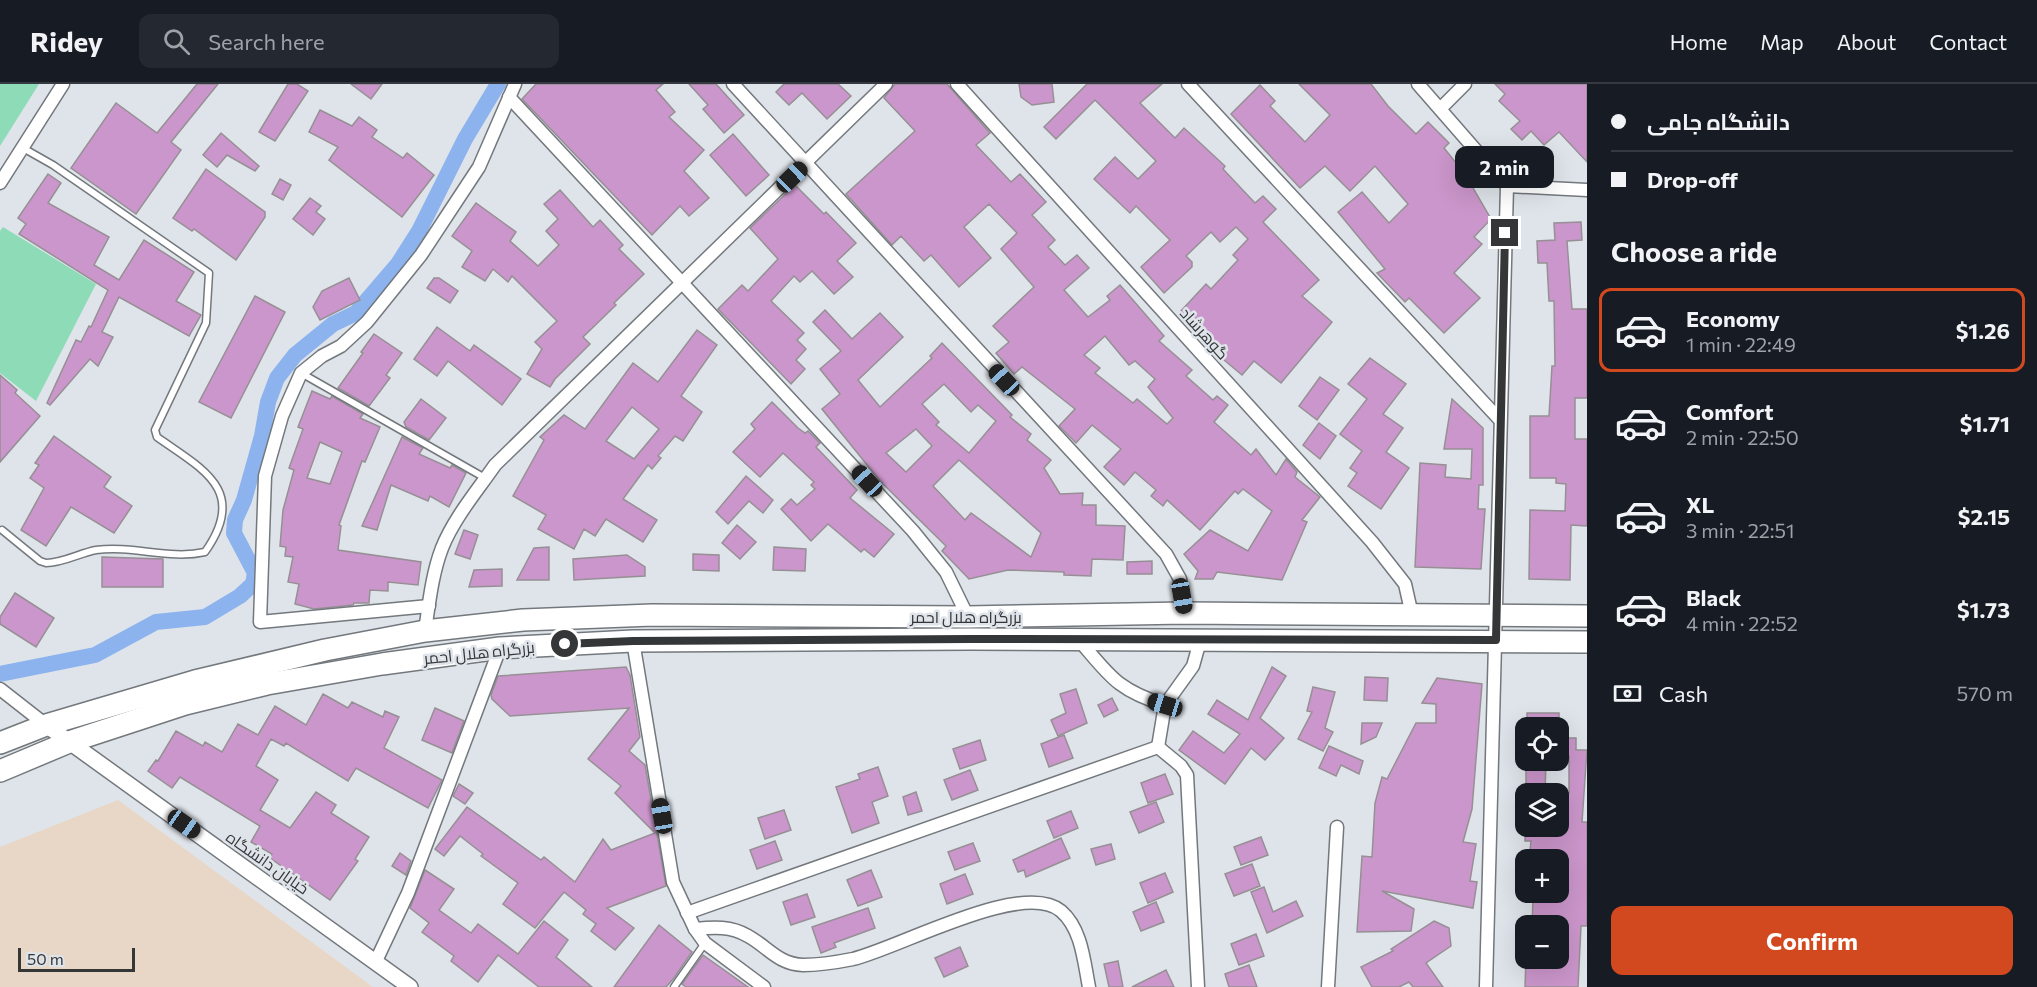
<!DOCTYPE html>
<html lang="en">
<head>
<meta charset="utf-8">
<style>
  :root { --surface:#171b24; --page:#242831; --text:#f1f3f6; --muted:#9ea1a6; --line:#363941; --accent:#d2491f }
  body { margin:0; font-family:Commissioner,Cairo,sans-serif; background:var(--page); color:var(--text); height:100vh; display:flex; flex-direction:column; font-size:22px; white-space:nowrap }
  * { box-sizing:border-box; margin:0 }
  p { font-size:20px; color:var(--muted) }
  .icon { flex:none; width:33px; height:33px; fill:none; stroke:currentColor; stroke-width:2; stroke-linecap:round; stroke-linejoin:round }
  .map { position:relative; flex:1; overflow:hidden }
  .side { display:flex; flex-direction:column; background:var(--surface); width:450px }
  .side>* { flex:none }
  .banner { display:grid; align-content:center; height:132px; padding:0 24px; background:var(--surface) }
  .tools { position:absolute; left:1515px; top:633px; display:grid; gap:12px }
  .tools a { display:grid; place-items:center; width:54px; height:54px; border-radius:12px; background:var(--surface); box-shadow:0 6px 24px #0002; font-size:30px }
  .scale { position:absolute; left:18px; bottom:15px; width:117px; box-sizing:border-box; padding-left:6px; border:3px solid #343638; border-top:0; font-size:16px; line-height:21px; white-space:nowrap; color:#343638; -webkit-text-stroke:4px #dfe4ea; paint-order:stroke }
  .end { position:absolute; width:27px; height:27px; margin:-14px; border:8px solid #343638; background:#fff; box-shadow:0 0 0 3px #fff }
  .from { border-radius:50% }
  .bubble { position:absolute; height:42px; border-radius:12px; background:var(--surface); box-shadow:0 6px 24px #0002; font-size:20px; font-weight:700; line-height:42px; text-align:center }
  .car { position:absolute; width:18px; height:36px; margin:-18px -9px; border-radius:8px; box-shadow:0 0 4px 2px #0007; background:linear-gradient(#222 24%,#8ab4d8 0 40%,#222 0 76%,#8ab4d8 0 86%,#222 0) }
  .banner b { display:flex; align-items:center; gap:21px; height:57px; font-size:22px }
  .banner b+b { border-top:2px solid var(--line) }
  .banner i { width:15px; height:15px; background:var(--text) }
  ul { padding:0; list-style:none }
  li { display:flex; align-items:center; gap:18px; height:84px; margin:0 12px 9px; padding:0 12px; border:3px solid transparent; border-radius:12px }
  li div { flex:1 }
  li b { display:block; font-size:22px }
  li em { font-style:normal; font-weight:700 }
  li.selected { border-color:var(--accent) }
  li>.icon { width:54px; height:54px; stroke-width:1.5 }
  h2 { padding:0 24px; font-size:27px; line-height:72px }
  .pay { display:flex; align-items:center; gap:15px; height:66px; padding:0 24px; font-size:22px }
  .pay p { margin-inline-start:auto }
  .button { display:flex; gap:12px; margin-top:auto; padding:12px 24px }
  .button a { flex:1; height:69px; border-radius:12px; background:var(--accent); color:#fff; font-size:24px; font-weight:700; line-height:69px; text-align:center }
  header { display:flex; align-items:center; gap:36px; box-sizing:border-box; height:84px; padding:0 30px; background:var(--surface); border-bottom:2px solid var(--line) }
  header strong { font-size:28px }
  nav { display:flex; gap:33px; margin-inline-start:auto; font-size:21px }
  .search { width:420px; height:54px; background:var(--page); display:flex; align-items:center; gap:15px; box-sizing:border-box; padding:0 21px; border-radius:12px; color:var(--muted); font-size:22px }
  main { display:flex; flex:1; min-height:0 }
  .map>svg:first-child { display:block }
  .education { fill:#e8d6c6 }
  .green { fill:#8ddbb7 }
  .lines { fill:none; stroke-linecap:round; stroke-linejoin:round }
  .canal { stroke:#8db3ee; stroke-width:16 }
  .building { fill:#cb96cb; stroke:#969095; stroke-width:1.5; fill-rule:evenodd }
  .service-casing { stroke:#73787d; stroke-width:9 }
  .minor-casing { stroke:#73787d; stroke-width:15 }
  .tertiary-casing { stroke:#73787d; stroke-width:18 }
  .trunk-casing { stroke:#73787d; stroke-width:24 }
  .service { stroke:#fff; stroke-width:6 }
  .minor { stroke:#fff; stroke-width:12 }
  .tertiary { stroke:#fff; stroke-width:15 }
  .trunk { stroke:#fff; stroke-width:21 }
  .route { stroke:#343638; stroke-width:8 }
  .labels { text-anchor:middle; dominant-baseline:central; stroke-width:5; stroke-linejoin:round; paint-order:stroke }
  .street-label { font-size:16px; fill:#343638; stroke:#dfe4ea }
</style>
</head>
<body>
<header>
<strong>Ridey</strong>
<div class="search"><svg class="icon" aria-label="search" viewBox="0 0 24 24"><circle cx="10" cy="10" r="6"/><path d="M15 15l6 6"/></svg>Search here</div>
<nav><a>Home</a><a>Map</a><a>About</a><a>Contact</a></nav>
</header>
<main>
<div class="map">
<svg width="1587" height="903" viewBox="0 0 1587 903">
  <rect width="100%" height="100%" fill="#dfe4ea"/>
  <path class="education" d="M118 716 373 903H0V763Z"/>
  <g class="green">
    <path d="M0 0H39L0 62Z"/>
    <path d="M3 143 96 200 36 317 0 289V147Z"/>
  </g>
  <g class="lines">
    <path class="canal" d="M0 590 95 571 156 538 205 533 240 512 253 500 255 489 234 449 235 436 244 416 262 352 268 318 277 294 295 271 333 240 356 229 398 180 419 147 465 55 498 0"/>
  </g>
  <g class="building">
    <path d="M197 0H218L171 58 181 66 136 130 71 84 116 19 157 49Z"/>
    <path d="M288 0H297L308 7 275 57 259 48Z"/>
    <path d="M351 0H382L371 15Z"/>
    <path d="M536 0H663L656 6 675 28 669 33 704 66 684 87 709 114 689 132 680 122 652 151 522 15Z"/>
    <path d="M689 0H716L744 31 724 49 703 25 708 21Z"/>
    <path d="M784 0H838L851 12 827 35 802 9 789 21 776 8Z"/>
    <path d="M895 0H947L990 49 976 61 1011 98 1020 90 1046 118 1032 131 1055 156 1048 163 1065 181 1077 171 1089 184 1064 206 1088 233 1110 216 1107 212 1120 201 1164 252 1159 257 1192 286 1186 292 1213 316 1217 312 1228 321 1214 338 1251 371 1256 365 1276 391 1286 375 1297 388 1295 393 1320 413 1302 436 1307 438 1282 496 1217 488 1213 495H1195L1198 487 1184 470 1210 446 1248 467 1272 427 1243 405 1238 410 1235 407 1200 446 1167 416 1163 422 1151 412 1156 406 1135 388 1124 401 1104 383 1121 365 1092 341 1076 359 1059 342 1075 325 1022 283 1014 290 996 269 1009 258 993 242 1034 203 1001 165 1017 149 989 120 964 143 991 174 959 203 931 171 924 177 901 152 892 161 846 110 915 47 884 14ZM1105 252 1129 281 1135 277 1155 295 1148 303 1173 334 1167 340 1137 315 1133 319 1095 289 1100 284 1084 271Z"/>
    <path d="M1019 0H1052L1054 18 1032 21 1021 13Z"/>
    <path d="M1087 0H1162L1140 19 1175 54 1184 44 1225 82 1223 85 1255 119 1263 112 1276 125 1263 138 1319 196 1302 212 1332 238 1281 299 1254 277 1242 291 1218 271 1221 267 1180 228 1206 200 1211 205 1238 176 1233 171 1248 155 1236 143 1220 158 1211 148 1186 172 1192 178V183L1164 209 1141 183 1170 156 1136 122 1130 129 1094 95 1115 73 1138 95 1156 77 1095 16 1056 55 1044 43Z"/>
    <path d="M1299 0H1371L1388 22 1416 50 1428 38 1449 59 1444 64 1474 101 1472 102 1491 135 1474 153 1482 160 1454 189 1480 214 1444 249 1409 214 1405 218 1377 189 1385 185 1338 128 1362 108 1389 139 1408 120 1375 82 1350 107 1325 82 1300 104 1231 30 1260 1 1275 17 1270 22 1305 58 1330 31Z"/>
    <path d="M1495 0H1587V78L1559 48 1544 61 1531 47 1522 56 1511 45 1520 37 1499 17 1505 10Z"/>
    <path d="M320 26 352 42 359 33 377 46 372 53 403 74 407 69 434 91 402 133 329 76 338 63 309 48Z"/>
    <path d="M221 49 259 82 255 87 227 71 217 83 203 71Z"/>
    <path d="M733 50 769 91 746 112 710 71Z"/>
    <path d="M206 85 265 128V133L236 176 194 145 192 147 173 134Z"/>
    <path d="M48 90 61 99 48 119 109 153 94 181 119 196 144 156 194 188 176 217 201 231 189 252 119 213 102 248 113 253 98 282 90 275 50 321 47 319 76 256 81 258 89 242 91 243 108 206 19 150 26 140 18 134Z"/>
    <path d="M280 95 291 101 283 116 272 110Z"/>
    <path d="M795 101 824 130 826 128 856 159 837 177 853 193 834 210 812 187 800 198 794 192 771 217 804 249 797 256 806 265 796 276 805 285 791 300 718 225 742 201 748 207 778 175 750 144Z"/>
    <path d="M560 106 593 143 600 136 623 161 619 165 644 190 614 219 616 221 583 253 590 260 555 295 550 303 527 290 542 265 535 258 557 237 512 192 508 198 493 185 485 197 462 183 472 167 452 152 476 119 516 148 510 157 538 182 559 161 546 147 558 135 544 120Z"/>
    <path d="M310 114 321 122 316 128 325 135 313 151 293 135Z"/>
    <path d="M1581 138 1582 156 1567 157 1572 225H1587V314H1575V355H1587V442L1571 441 1570 496 1529 495 1530 426 1565 427 1566 400 1556 399V394H1530V332H1549L1552 282H1555L1554 217H1549L1547 179H1538L1537 157 1555 156 1554 139Z"/>
    <path d="M349 194 360 216 320 236 313 223 322 207Z"/>
    <path d="M434 194H439L458 207 450 219 427 204Z"/>
    <path d="M255 212 285 228 231 334 199 318Z"/>
    <path d="M825 226 852 255 880 229 903 253 858 296 880 323 932 274 930 272 942 259 1012 331 1010 333 1031 350 1027 356 1051 376 1044 384 1060 410 1083 409 1082 421H1096V441L1125 442 1123 476 1092 475 1091 492 1064 491V488L1008 486 969 495 942 467 946 462 880 397 822 325 840 310 820 285 841 267 813 238ZM944 300 971 328 978 321 996 337 969 369 936 341 939 338 922 320ZM916 345 932 362 906 388 886 369ZM959 376 1041 449 1031 473 971 429 965 436 933 402Z"/>
    <path d="M437 243 470 267 474 261 521 295 502 321 448 277 437 292 414 275Z"/>
    <path d="M697 246 717 261 681 312 702 328 683 357 675 352 658 372 661 374 652 385 648 381 623 415 657 436 643 458 606 435 595 452 584 445 574 465 538 445 546 431 513 412 544 356 540 353 564 331 585 345 633 279 658 298ZM632 323 659 345 634 375 606 357Z"/>
    <path d="M374 250 402 269 386 291 390 294 369 322 338 304 363 269 361 268Z"/>
    <path d="M1370 274 1406 300 1383 330 1403 344 1386 368 1409 384 1381 425 1348 402 1357 389 1350 384 1362 367 1340 350 1367 315 1348 300Z"/>
    <path d="M0 291 17 306 15 309 40 332 0 378Z"/>
    <path d="M1320 293 1339 306 1317 336 1299 322Z"/>
    <path d="M312 307 330 315 332 312 363 330 360 334 380 343 365 378 362 377 339 441 341 442 338 466 421 478 418 501 388 498V507L370 506 369 519H354L353 521 314 525 295 520 299 500 288 498 293 473 285 472 286 463 280 462 283 426 294 386 289 384 303 345 298 343ZM320 358 342 368 330 400 307 394Z"/>
    <path d="M421 315 446 334 429 356 406 343 404 338Z"/>
    <path d="M1452 315 1483 344V401H1479L1478 425H1485L1481 485 1415 483 1420 379 1446 381 1445 393 1471 395 1472 365H1444Z"/>
    <path d="M772 318 798 344 805 349 808 347 820 359 816 363 857 406 850 414 894 450 874 473 864 465 861 468 828 440 811 457 781 425 791 415 797 421 815 405 811 401 814 398 783 369 760 393 733 368 755 345 751 340Z"/>
    <path d="M1319 339 1336 352 1320 375 1303 361Z"/>
    <path d="M54 352 111 393 104 403 132 422 114 449 71 423 46 462 21 446 44 404 30 394 39 381 35 379Z"/>
    <path d="M402 353 423 364 419 370 450 384 452 381 466 389 449 423 430 412 428 417 391 401 377 446 362 442Z"/>
    <path d="M746 392 773 416 763 429 749 417 728 440 716 428Z"/>
    <path d="M737 441 756 458 740 475 722 459Z"/>
    <path d="M464 446 478 451 470 475 455 470Z"/>
    <path d="M549 463V496H517L534 464Z"/>
    <path d="M774 463 806 465 805 487 773 486Z"/>
    <path d="M693 470 719 471V487L693 486Z"/>
    <path d="M627 471 645 483V492L574 496 573 475Z"/>
    <path d="M102 473 163 475V503H102Z"/>
    <path d="M1152 477V490H1127V478Z"/>
    <path d="M502 485V502L469 503 474 486Z"/>
    <path d="M15 509 54 534 36 563 0 540V533Z"/>
    <path d="M626 583 630 591 640 653 629 667 645 681 666 802 607 824 634 844 615 866 591 847 596 840 583 830 586 826 564 808 535 844 503 820 518 799 481 772 483 770 460 752 444 772 435 765 467 723 541 776 544 773 575 798 603 755 611 766 655 749 615 709 621 702 588 675 629 624 510 632 492 615 491 611 498 592Z"/>
    <path d="M1272 583 1286 592 1260 634 1284 654 1265 676 1251 664 1225 700 1179 666 1193 647 1224 669 1240 650 1208 630 1217 616 1248 636Z"/>
    <path d="M1365 593 1388 594 1387 617 1364 616Z"/>
    <path d="M1437 594 1482 600 1472 725 1463 758 1476 760 1470 797 1477 798 1473 824 1382 807 1414 825 1411 847 1357 848 1362 772 1372 773 1375 719 1382 693 1387 695 1416 639H1436V620L1422 619Z"/>
    <path d="M1313 603 1335 608 1325 644 1333 648 1323 667 1298 655 1312 628 1307 627Z"/>
    <path d="M1076 605 1087 639 1058 652 1051 636 1066 629 1060 610Z"/>
    <path d="M323 610 348 624 352 618 383 633 385 627 399 633 384 664 442 696 428 724 356 684 348 697 286 659 284 662 271 655 256 682 278 696 260 726 290 744 316 708 336 721 331 729 369 753 355 775 358 777 330 816 270 774 272 770 251 758 260 742 180 693 172 704 148 687 156 676 158 677 176 647 203 662 205 658 222 668 238 640 258 651 275 622 306 641Z"/>
    <path d="M1112 614 1118 626 1104 633 1098 621Z"/>
    <path d="M435 624 464 637 452 669 422 656Z"/>
    <rect x="1527" y="629" width="32" height="15"/>
    <path d="M1362 639H1382L1376 653 1361 660Z"/>
    <path d="M1064 651 1073 674 1049 683 1041 660Z"/>
    <path d="M1559 654H1576V666H1587L1582 738H1587V842H1581L1578 903H1525L1526 874H1566L1567 844 1532 842 1533 814 1557 815 1558 776H1529L1531 757H1525V742H1558V708L1569 709V672H1558Z"/>
    <path d="M980 656 986 676 960 685 953 665Z"/>
    <path d="M1329 662 1363 677 1359 690 1341 681 1336 692 1319 684Z"/>
    <path d="M1526 676H1546L1545 710H1526Z"/>
    <path d="M878 683 888 712 872 718 879 739 852 749 836 703 860 695 858 690Z"/>
    <path d="M970 686 978 706 952 716 944 696Z"/>
    <path d="M1165 690 1173 710 1148 719 1141 699Z"/>
    <path d="M459 700 473 709 465 720 453 712Z"/>
    <path d="M916 708 922 727 908 731 903 713Z"/>
    <path d="M1156 718 1164 738 1139 749 1130 728Z"/>
    <path d="M784 726 791 746 765 755 758 734Z"/>
    <path d="M1071 727 1078 744 1054 754 1047 737Z"/>
    <path d="M1261 753 1268 771 1241 781 1234 763Z"/>
    <path d="M1061 754 1070 774 1026 793 1024 786 1018 788 1013 776Z"/>
    <path d="M775 757 782 776 757 785 750 766Z"/>
    <path d="M973 759 980 777 955 786 948 768Z"/>
    <path d="M1111 760 1115 775 1096 781 1091 765Z"/>
    <path d="M400 769 411 777 406 791 392 782Z"/>
    <path d="M1252 780 1260 802 1234 812 1225 790Z"/>
    <path d="M425 786 454 805 439 826 471 849 478 840 518 870 544 837 568 856 556 873 592 903H539L498 871 478 898 451 877 454 872 422 848 429 839 410 824Z"/>
    <path d="M871 786 882 813 858 822 847 796Z"/>
    <path d="M1165 789 1173 808 1148 819 1140 799Z"/>
    <path d="M965 790 973 810 947 820 940 800Z"/>
    <path d="M1264 803 1273 828 1296 817 1303 832 1267 849 1251 808Z"/>
    <path d="M807 810 815 833 791 841 783 818Z"/>
    <path d="M1156 818 1164 838 1141 847 1133 828Z"/>
    <path d="M868 824 875 844 834 859 836 863 821 869 812 843Z"/>
    <path d="M1434 837 1449 844 1451 862 1426 879 1443 903H1413L1409 898 1399 903H1372L1361 883 1393 867 1391 865Z"/>
    <path d="M659 841 692 868 674 894 666 903H614Z"/>
    <path d="M1256 850 1264 872 1239 881 1231 860Z"/>
    <path d="M960 863 968 882 944 893 935 874Z"/>
    <path d="M703 871 748 903H686L682 900Z"/>
    <path d="M1118 877 1123 903H1109L1104 880Z"/>
    <path d="M1249 881 1257 903H1229L1225 890Z"/>
    <path d="M1166 886 1174 903H1132Z"/>
  </g>
  <g class="lines">
    <defs>
      <g id="service">
        <path d="M301 289 485 394"/>
        <path d="M2 446 40 477 46 479C63 479 80 469 96 466 133 461 169 476 205 468 249 406 202 385 157 353L155 346 206 239 209 189 53 81 23 64"/>
        <path d="M674 903 705 859"/>
      </g>
      <g id="minor">
        <path d="M733 0 1166 470 1180 495 1185 529"/>
        <path d="M957 0 1372 458 1405 500 1412 531"/>
        <path d="M1188 0 1500 336"/>
        <path d="M1418 0 1507 102 1486 903"/>
        <path d="M509 13 913 447 946 488 968 533"/>
        <path d="M1440 25 1465 0"/>
        <path d="M0 99 63 0"/>
        <path d="M1507 102 1587 106"/>
        <path d="M429 522 260 538 265 392 282 332 301 289 322 272 341 262 367 238 421 171 479 83 515 0"/>
        <path d="M425 547C429 520 432 490 442 464 454 434 477 407 495 381L886 0"/>
        <path d="M1079 556C1110 592 1117 606 1165 621"/>
        <path d="M633 557 673 798 695 845 705 859 764 903"/>
        <path d="M0 605 46 641"/>
        <path d="M1158 663 1181 682 1187 691 1198 903"/>
        <path d="M1158 663 1165 621 1193 582 1200 557"/>
        <path d="M687 829 1158 663"/>
        <path d="M695 845C714 843 731 842 748 852 768 863 778 880 803 881 819 881 838 878 853 875 899 864 1023 795 1061 827 1082 845 1084 878 1089 903"/>
        <path d="M376 877 408 809 500 564"/>
        <path d="M1328 903 1337 743"/>
      </g>
      <path id="tertiary" d="M46 641 410 903"/>
      <g id="trunk">
        <path d="M0 659 46 641 195 597 325 566 425 547 523 536 652 531 968 533 1185 529 1587 532"/>
        <path d="M0 687 69 658 185 620 267 600 382 580 500 564 633 557 970 555 1587 558"/>
      </g>
    </defs>
    <use href="#service" class="service-casing"/>
    <use href="#minor" class="minor-casing"/>
    <use href="#tertiary" class="tertiary-casing"/>
    <use href="#trunk" class="trunk-casing"/>
    <use href="#service" class="service"/>
    <use href="#minor" class="minor"/>
    <use href="#tertiary" class="tertiary"/>
    <use href="#trunk" class="trunk"/>
  </g>
  <g class="lines">
    <path class="route" d="M565 560 633 557 970 555 1496 556 1505 149"/>
  </g>
  <g class="labels">
    <g class="street-label">
      <text transform="translate(1205 249) rotate(48)">گوهرشاد</text>
      <text x="966" y="532">بزرگراه هلال احمر</text>
      <text transform="translate(479 568) rotate(-6)">بزرگراه هلال احمر</text>
      <text transform="translate(268 778) rotate(35)">خیابان دانشگاه</text>
    </g>
  </g>
</svg>
<div class="tools">
<a><svg class="icon" aria-label="locate" viewBox="0 0 24 24"><circle cx="12" cy="12" r="6"/><path d="M12 2v4M12 18v4M2 12h4M18 12h4"/></svg></a>
<a><svg class="icon" aria-label="layers" viewBox="0 0 24 24"><path d="M12 4l9 5-9 5-9-5zM3 14l9 5 9-5"/></svg></a>
<a>+</a>
<a>−</a>
</div>
<div class="scale">50 m</div>
<i class="end from" style="left:565px;top:560px"></i>
<i class="end" style="left:1505px;top:149px"></i>
<div class="bubble" style="left:1455px;top:62px;width:99px">2 min</div>
<i class="car" style="left:792px;top:93px;rotate:46deg"></i>
<i class="car" style="left:1004px;top:296px;rotate:317deg"></i>
<i class="car" style="left:867px;top:397px;rotate:317deg"></i>
<i class="car" style="left:1182px;top:512px;rotate:170deg"></i>
<i class="car" style="left:1165px;top:621px;rotate:287deg"></i>
<i class="car" style="left:662px;top:732px;rotate:350deg"></i>
<i class="car" style="left:184px;top:740px;rotate:125deg"></i>
</div>
<section class="side">
<div class="banner">
<b><i class="from"></i>دانشگاه جامی</b>
<b><i></i>Drop-off</b>
</div>
<h2>Choose a ride</h2>
<ul>
<li class="selected"><svg class="icon" aria-label="car" viewBox="0 0 24 24"><path d="M5 17H2v-5l4-1 3-4h7l3 4 3 1v5h-3M9 17h6M6 11h13"/><circle cx="7" cy="17" r="2"/><circle cx="17" cy="17" r="2"/></svg><div><b>Economy</b><p>1 min · 22:49</p></div><em>$1.26</em></li>
<li><svg class="icon" aria-label="car" viewBox="0 0 24 24"><path d="M5 17H2v-5l4-1 3-4h7l3 4 3 1v5h-3M9 17h6M6 11h13"/><circle cx="7" cy="17" r="2"/><circle cx="17" cy="17" r="2"/></svg><div><b>Comfort</b><p>2 min · 22:50</p></div><em>$1.71</em></li>
<li><svg class="icon" aria-label="car" viewBox="0 0 24 24"><path d="M5 17H2v-5l4-1 3-4h7l3 4 3 1v5h-3M9 17h6M6 11h13"/><circle cx="7" cy="17" r="2"/><circle cx="17" cy="17" r="2"/></svg><div><b>XL</b><p>3 min · 22:51</p></div><em>$2.15</em></li>
<li><svg class="icon" aria-label="car" viewBox="0 0 24 24"><path d="M5 17H2v-5l4-1 3-4h7l3 4 3 1v5h-3M9 17h6M6 11h13"/><circle cx="7" cy="17" r="2"/><circle cx="17" cy="17" r="2"/></svg><div><b>Black</b><p>4 min · 22:52</p></div><em>$1.73</em></li>
</ul>
<div class="pay"><svg class="icon" aria-label="cash" viewBox="0 0 24 24"><path d="M3 7h18v10H3z"/><circle cx="12" cy="12" r="2"/></svg>Cash<p>570 m</p></div>
<div class="button"><a>Confirm</a></div>
</section>
</main>
</body>
</html>
